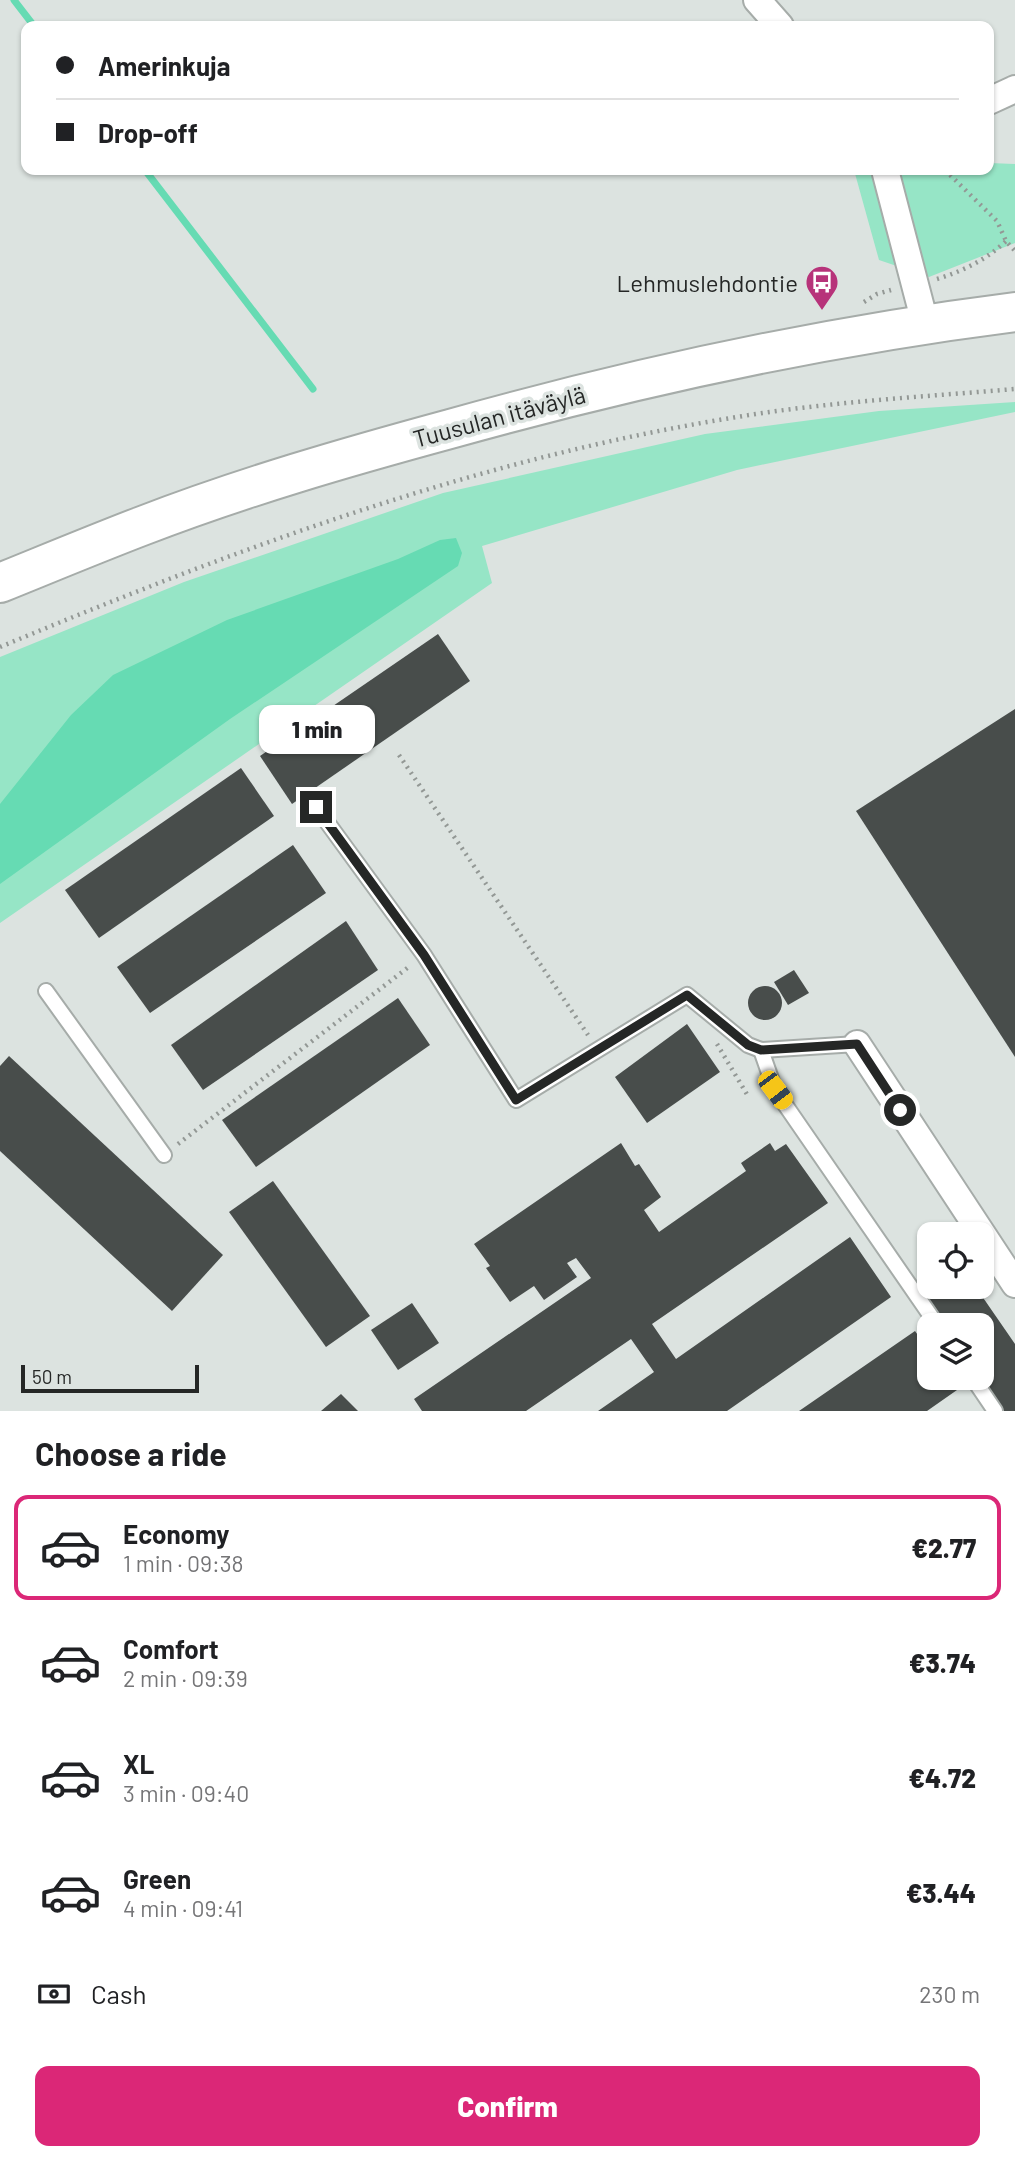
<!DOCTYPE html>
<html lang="en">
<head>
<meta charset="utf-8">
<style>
  :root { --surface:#fff; --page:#f2f2f2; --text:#202124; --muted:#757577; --line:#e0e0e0; --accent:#db2777 }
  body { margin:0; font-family:Barlow,sans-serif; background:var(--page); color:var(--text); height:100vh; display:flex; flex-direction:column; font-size:26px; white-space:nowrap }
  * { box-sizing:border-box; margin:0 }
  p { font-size:23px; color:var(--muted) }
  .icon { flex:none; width:38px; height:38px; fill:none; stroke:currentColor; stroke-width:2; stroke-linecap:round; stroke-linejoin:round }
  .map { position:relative; height:1411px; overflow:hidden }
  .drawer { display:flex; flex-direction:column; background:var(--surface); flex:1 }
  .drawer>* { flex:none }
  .guide { position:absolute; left:21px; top:21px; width:973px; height:154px; border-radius:14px; box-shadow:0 2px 5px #0004; display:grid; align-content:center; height:154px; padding:0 35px; background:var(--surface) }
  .buttons { position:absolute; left:917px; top:1222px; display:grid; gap:14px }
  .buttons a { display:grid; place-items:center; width:77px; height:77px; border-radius:14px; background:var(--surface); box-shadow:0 2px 5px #0004; font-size:35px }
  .scale { position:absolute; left:21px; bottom:18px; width:178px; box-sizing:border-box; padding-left:7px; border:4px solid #252726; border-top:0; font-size:19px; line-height:24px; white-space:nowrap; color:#252726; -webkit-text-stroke:5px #dce3e0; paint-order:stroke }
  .end { position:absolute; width:32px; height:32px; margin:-16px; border:9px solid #252726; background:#fff; box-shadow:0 0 0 4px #fff }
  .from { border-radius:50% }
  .bubble { position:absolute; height:49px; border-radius:14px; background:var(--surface); box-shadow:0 2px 5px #0004; font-size:23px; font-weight:800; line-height:49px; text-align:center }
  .car { position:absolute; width:21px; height:42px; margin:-21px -10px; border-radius:9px; box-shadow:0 0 5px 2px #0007; background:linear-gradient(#f5c518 24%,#345 0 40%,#f5c518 0 76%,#345 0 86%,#f5c518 0) }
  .guide b { display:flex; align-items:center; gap:24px; height:66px; font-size:26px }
  .guide b+b { border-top:2px solid var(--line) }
  .guide i { width:18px; height:18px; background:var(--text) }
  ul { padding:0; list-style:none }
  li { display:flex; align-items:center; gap:21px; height:105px; margin:0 14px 10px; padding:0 21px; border:4px solid transparent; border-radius:14px }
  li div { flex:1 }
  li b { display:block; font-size:26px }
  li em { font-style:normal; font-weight:800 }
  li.on { border-color:var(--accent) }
  li>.icon { width:63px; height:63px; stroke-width:1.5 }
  h2 { padding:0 35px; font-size:32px; line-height:84px }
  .pay { display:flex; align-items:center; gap:18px; height:77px; padding:0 35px; font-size:26px }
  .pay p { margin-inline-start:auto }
  .cta { display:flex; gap:14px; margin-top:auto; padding:14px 35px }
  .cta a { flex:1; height:80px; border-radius:14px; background:var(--accent); color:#fff; font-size:28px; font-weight:800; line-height:80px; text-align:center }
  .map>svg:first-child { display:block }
  .green { fill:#96e5c6 }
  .water { fill:#66dbb3 }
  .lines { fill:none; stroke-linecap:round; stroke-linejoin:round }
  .stream { stroke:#66dbb3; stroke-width:7 }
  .building { fill:#484d4b }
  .lane-casing { stroke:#a6aca9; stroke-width:18 }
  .street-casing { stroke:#a6aca9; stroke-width:30 }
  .primary-casing { stroke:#a6aca9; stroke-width:42 }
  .path { stroke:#939895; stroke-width:4.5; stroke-dasharray:2 5; stroke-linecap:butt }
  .lane { stroke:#fff; stroke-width:14 }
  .street { stroke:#fff; stroke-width:26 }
  .primary { stroke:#fff; stroke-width:38 }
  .route { stroke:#252726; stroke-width:9 }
  .labels { text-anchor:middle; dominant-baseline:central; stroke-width:7; stroke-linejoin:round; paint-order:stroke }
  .poi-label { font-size:24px; fill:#252726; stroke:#dce3e0; text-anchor:end }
  .street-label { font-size:24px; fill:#252726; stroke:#dce3e0 }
</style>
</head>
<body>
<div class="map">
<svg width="1015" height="1411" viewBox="0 0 1015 1411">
  <rect width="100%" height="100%" fill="#dce3e0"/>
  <g class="green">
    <path d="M989 163 1015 164V243L929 277 879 260 854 170H989Z"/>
    <path d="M1015 402V412L737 470 482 546 492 583 0 923V657L184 582 443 493 705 434 879 411Z"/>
  </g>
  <path class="water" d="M456 538 462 553 458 566 230 719 0 884V804L71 715 113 675 227 620 398 559 440 540Z"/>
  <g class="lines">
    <g class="stream">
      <path d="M14 0 34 26"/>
      <path d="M145 170 313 389"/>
    </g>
  </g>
  <g class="building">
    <path d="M438 634 470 681 292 804 260 756Z"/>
    <path d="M1015 709V1057L856 811Z"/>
    <path d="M241 768 274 816 99 938 65 890Z"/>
    <path d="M293 845 326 893 150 1013 117 967Z"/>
    <path d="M346 921 378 970 203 1090 171 1045Z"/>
    <path d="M794 970 809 993 788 1005 774 982Z"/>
    <circle cx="765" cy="1003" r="17"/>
    <path d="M398 998 430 1045 256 1167 222 1120Z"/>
    <path d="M687 1024 720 1072 647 1123 615 1077Z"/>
    <path d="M9 1056 223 1255 172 1311 0 1151V1066Z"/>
    <path d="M621 1143 635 1166 639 1164 661 1197 644 1210 659 1232 746 1171 741 1163 770 1143 775 1151 786 1144 828 1203 652 1324 676 1359 850 1237 891 1297 727 1411H598L654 1372 631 1339 526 1411H422L414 1399 591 1278 576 1258 567 1263 577 1277 544 1300 534 1286 510 1302 486 1268 490 1266 474 1244Z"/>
    <path d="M273 1181 370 1316 326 1347 229 1212Z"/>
    <path d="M946 1286H975L1015 1344V1411H1004L982 1379V1325H944L927 1300Z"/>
    <path d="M412 1303 439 1343 398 1370 371 1330Z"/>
    <path d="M915 1331 929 1351V1377H947L957 1390 927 1411H799Z"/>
    <path d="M341 1394 358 1411H321Z"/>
  </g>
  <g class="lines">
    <defs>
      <g id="lane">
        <path d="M316 807 424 955 516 1100 687 995 748 1045 761 1050 857 1044"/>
        <path d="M46 991 164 1155"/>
        <path d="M761 1050 775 1090 937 1325"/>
        <path d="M972 1377 995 1411"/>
      </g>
      <g id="street">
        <path d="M757 0 780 26"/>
        <path d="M989 101 1015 89"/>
        <path d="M885 170 925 323"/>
        <path d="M857 1044 1015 1284"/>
      </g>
      <path id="primary" d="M0 583C47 564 95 544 142 526 243 487 347 457 450 429 636 377 824 336 1015 312"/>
    </defs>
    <use href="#lane" class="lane-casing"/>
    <use href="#street" class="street-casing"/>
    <use href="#primary" class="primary-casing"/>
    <g class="path">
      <path d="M945 170 997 221 1006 241 1015 251"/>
      <path d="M937 279C963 271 986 260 1006 241"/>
      <path d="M864 302 877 294 891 290"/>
      <path d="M0 647C236 549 477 459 731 418 825 402 920 397 1015 389"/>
      <path d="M399 755 588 1035"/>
      <path d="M717 1044 748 1096"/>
      <path d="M178 1144 410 966"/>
    </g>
    <use href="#lane" class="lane"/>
    <use href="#street" class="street"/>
    <use href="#primary" class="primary"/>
  </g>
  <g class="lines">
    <path class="route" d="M316 807 424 955 516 1100 687 995 748 1045 761 1050 857 1044 900 1110"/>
  </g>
  <defs>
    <symbol id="bus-pin" viewBox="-11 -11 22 30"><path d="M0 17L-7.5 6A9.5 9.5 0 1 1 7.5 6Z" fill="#b7337a" stroke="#dce3e0"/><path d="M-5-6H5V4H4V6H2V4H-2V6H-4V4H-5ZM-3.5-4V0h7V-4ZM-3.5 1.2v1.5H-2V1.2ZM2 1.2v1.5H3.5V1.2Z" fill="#fff"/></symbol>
  </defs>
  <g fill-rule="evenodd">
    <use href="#bus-pin" x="803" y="263" width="38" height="52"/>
  </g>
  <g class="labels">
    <g class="poi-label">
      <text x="798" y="282">Lehmuslehdontie</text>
    </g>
    <g class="street-label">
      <text transform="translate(499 416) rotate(-15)">Tuusulan itäväylä</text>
    </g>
  </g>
</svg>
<div class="buttons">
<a><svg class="icon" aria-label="locate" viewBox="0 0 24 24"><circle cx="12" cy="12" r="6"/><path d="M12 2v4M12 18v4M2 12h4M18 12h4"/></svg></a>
<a><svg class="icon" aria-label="layers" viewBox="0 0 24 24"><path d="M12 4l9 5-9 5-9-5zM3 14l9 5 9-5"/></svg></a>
</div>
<div class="scale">50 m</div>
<i class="end from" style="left:900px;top:1110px"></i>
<i class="end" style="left:316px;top:807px"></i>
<div class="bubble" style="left:259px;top:705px;width:116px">1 min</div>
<i class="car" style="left:775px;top:1090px;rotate:143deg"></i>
<div class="guide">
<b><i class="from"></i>Amerinkuja</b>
<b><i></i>Drop-off</b>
</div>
</div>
<section class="drawer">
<h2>Choose a ride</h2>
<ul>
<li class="on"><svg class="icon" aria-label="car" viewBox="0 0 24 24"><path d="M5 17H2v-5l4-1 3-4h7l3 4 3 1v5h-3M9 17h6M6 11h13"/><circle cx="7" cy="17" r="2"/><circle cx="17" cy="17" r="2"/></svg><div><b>Economy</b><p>1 min · 09:38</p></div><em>€2.77</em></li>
<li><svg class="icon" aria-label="car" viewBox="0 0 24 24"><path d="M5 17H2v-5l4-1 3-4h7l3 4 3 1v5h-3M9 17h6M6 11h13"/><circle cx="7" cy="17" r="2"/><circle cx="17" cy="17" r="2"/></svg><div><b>Comfort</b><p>2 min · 09:39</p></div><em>€3.74</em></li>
<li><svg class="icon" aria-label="car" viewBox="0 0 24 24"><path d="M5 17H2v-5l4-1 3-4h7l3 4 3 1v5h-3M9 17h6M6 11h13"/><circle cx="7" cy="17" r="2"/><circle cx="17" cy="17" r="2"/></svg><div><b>XL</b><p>3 min · 09:40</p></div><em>€4.72</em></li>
<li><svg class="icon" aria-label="car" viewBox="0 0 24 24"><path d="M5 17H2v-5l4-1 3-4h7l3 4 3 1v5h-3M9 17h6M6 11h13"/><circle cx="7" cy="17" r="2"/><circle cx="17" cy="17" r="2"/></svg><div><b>Green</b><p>4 min · 09:41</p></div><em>€3.44</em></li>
</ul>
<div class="pay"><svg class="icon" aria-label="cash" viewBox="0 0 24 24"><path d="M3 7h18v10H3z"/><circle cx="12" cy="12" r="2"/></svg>Cash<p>230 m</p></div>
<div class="cta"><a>Confirm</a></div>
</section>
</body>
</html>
